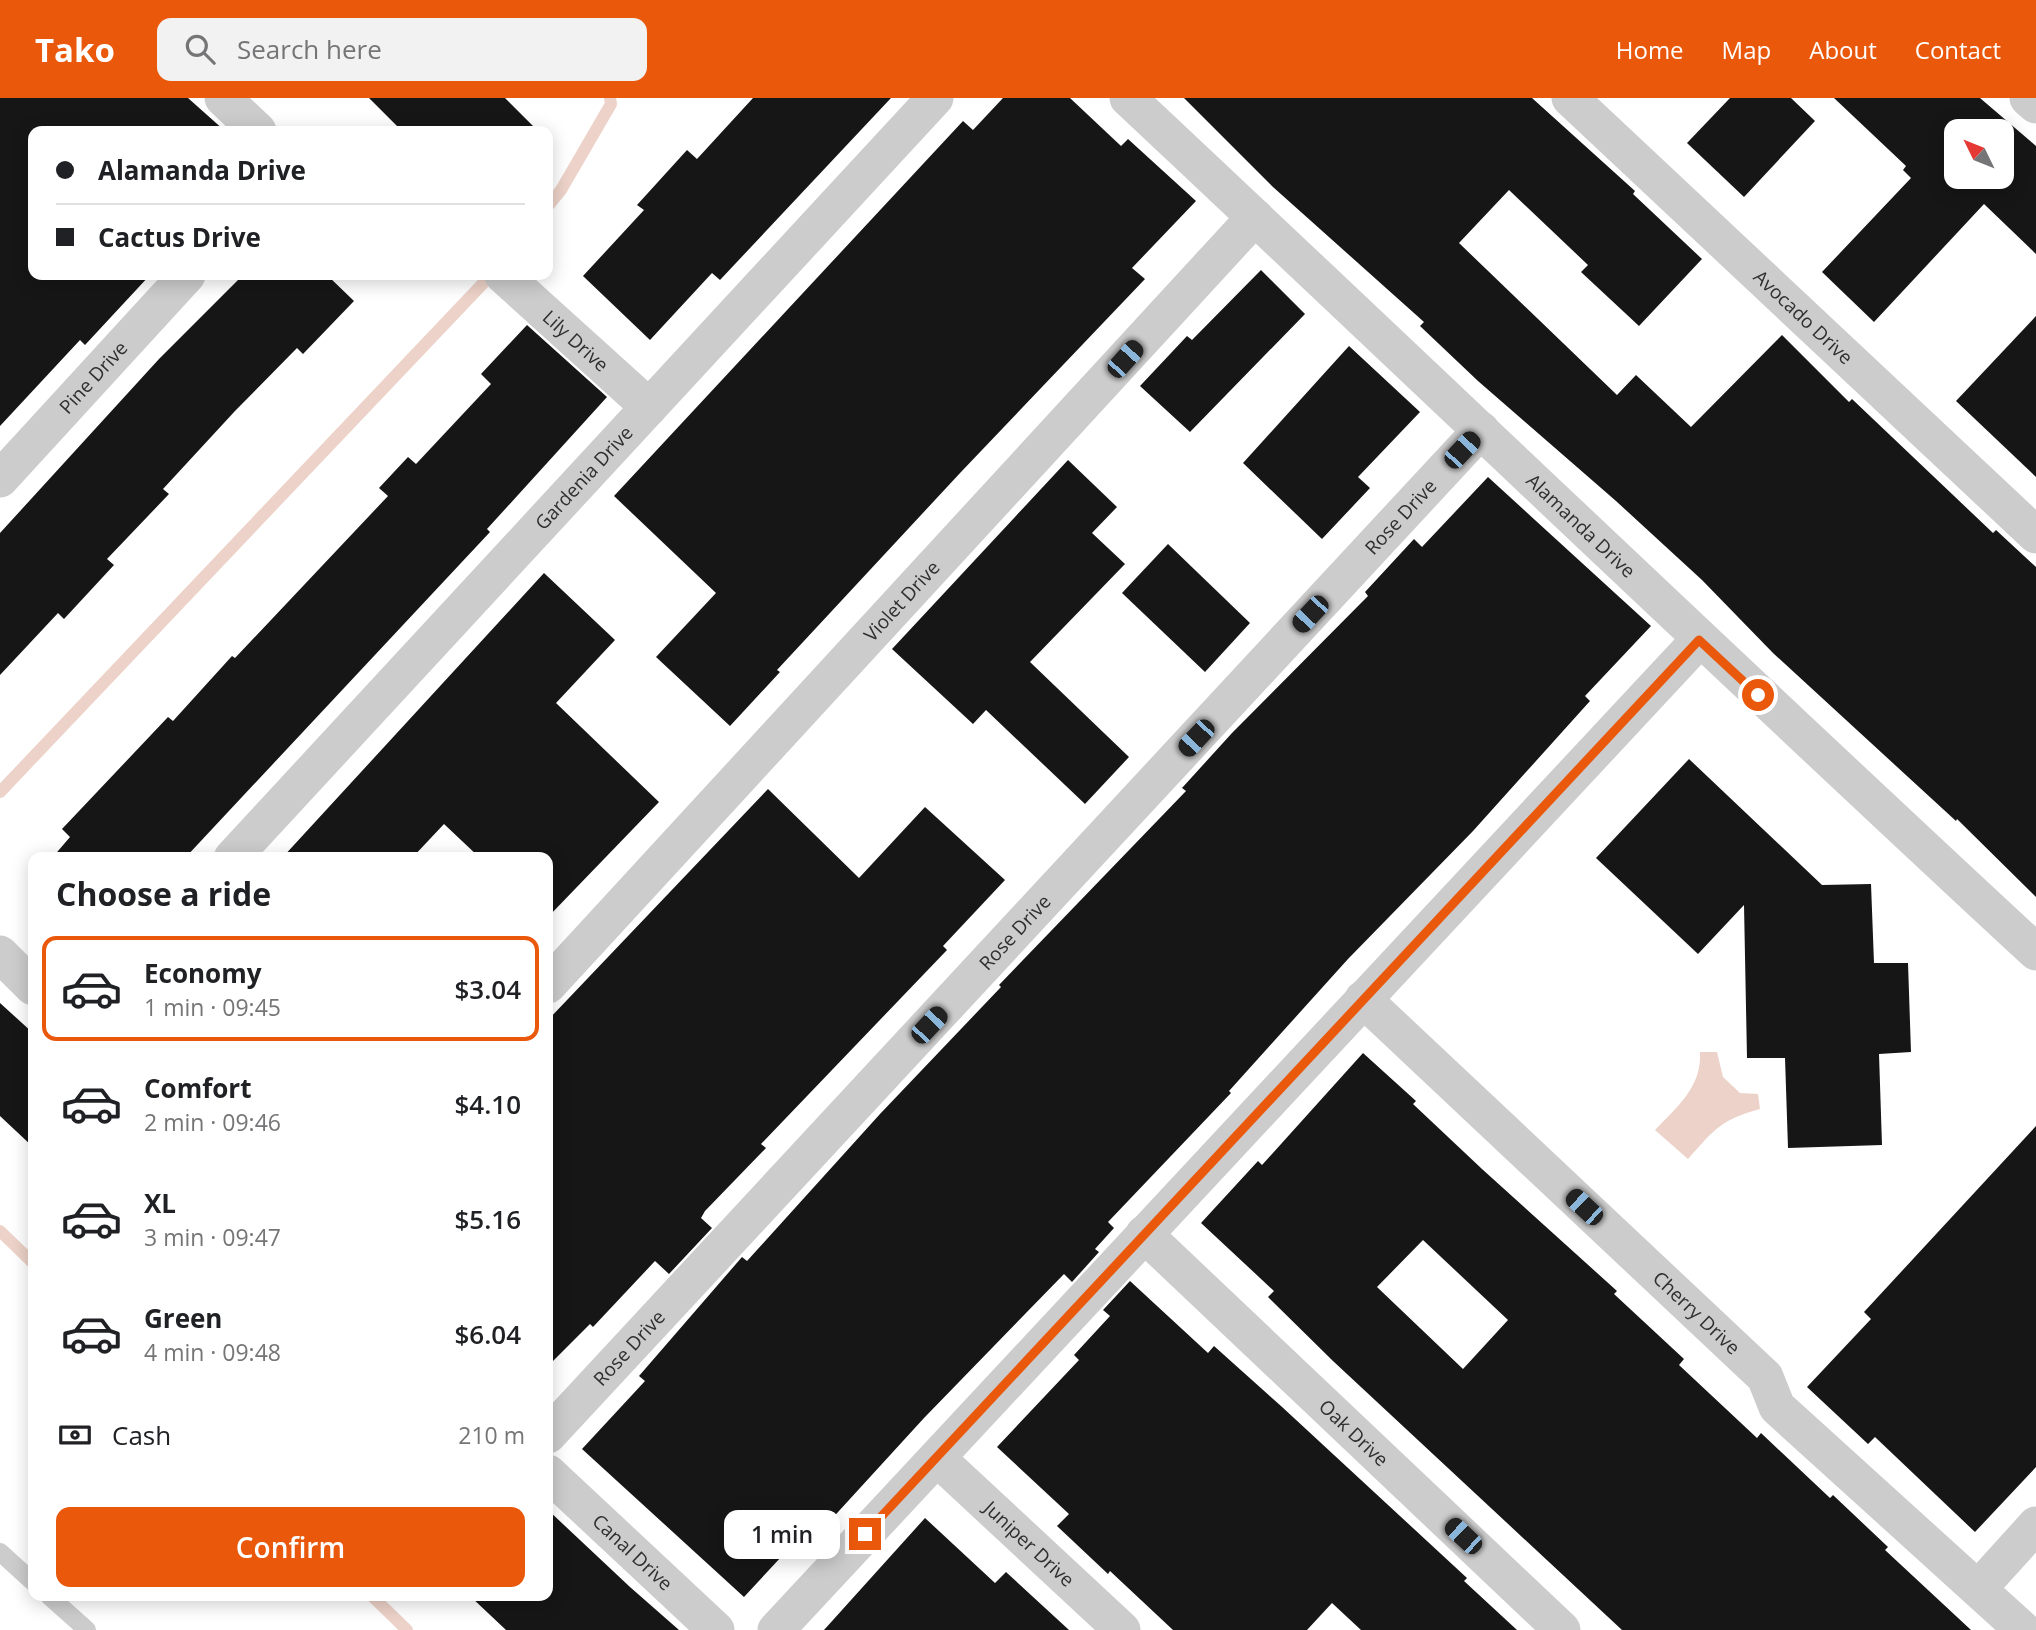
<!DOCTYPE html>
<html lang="en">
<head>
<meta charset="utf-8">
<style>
  :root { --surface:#fff; --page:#f2f2f2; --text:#202124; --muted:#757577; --line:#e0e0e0; --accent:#ea580c }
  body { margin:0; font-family:"Open Sans",sans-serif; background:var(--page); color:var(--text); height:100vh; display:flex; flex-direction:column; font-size:26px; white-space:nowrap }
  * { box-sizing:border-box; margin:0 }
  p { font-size:23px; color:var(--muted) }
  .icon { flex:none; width:38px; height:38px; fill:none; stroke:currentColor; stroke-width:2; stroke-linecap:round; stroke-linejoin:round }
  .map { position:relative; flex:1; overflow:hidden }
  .details { position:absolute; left:28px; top:754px; width:525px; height:749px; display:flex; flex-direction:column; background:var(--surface); border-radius:14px; box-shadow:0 4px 18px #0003 }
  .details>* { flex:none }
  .banner { position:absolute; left:28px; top:28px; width:525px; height:154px; border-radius:14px; box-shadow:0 4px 18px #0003; display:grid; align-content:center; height:154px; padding:0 28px; background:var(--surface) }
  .needle { width:46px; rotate:313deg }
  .buttons { position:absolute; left:1944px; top:21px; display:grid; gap:14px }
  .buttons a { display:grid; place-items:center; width:70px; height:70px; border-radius:14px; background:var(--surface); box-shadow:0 4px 18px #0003; font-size:35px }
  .end { position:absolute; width:32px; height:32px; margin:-16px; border:9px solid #ea580c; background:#fff; box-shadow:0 0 0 4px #fff }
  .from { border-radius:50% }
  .bubble { position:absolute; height:49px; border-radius:14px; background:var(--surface); box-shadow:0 4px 18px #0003; font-size:23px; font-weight:600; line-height:49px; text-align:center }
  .car { position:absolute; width:21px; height:42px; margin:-21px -10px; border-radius:9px; box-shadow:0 0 5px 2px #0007; background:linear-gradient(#222 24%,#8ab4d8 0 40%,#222 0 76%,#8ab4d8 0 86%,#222 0) }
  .banner b { display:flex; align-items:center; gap:24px; height:66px; font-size:26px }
  .banner b+b { border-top:2px solid var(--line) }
  .banner i { width:18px; height:18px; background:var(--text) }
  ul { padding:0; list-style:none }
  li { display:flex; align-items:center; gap:21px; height:105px; margin:0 14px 10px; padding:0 14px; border:4px solid transparent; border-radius:14px }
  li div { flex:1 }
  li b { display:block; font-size:26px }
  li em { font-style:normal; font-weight:600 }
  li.current { border-color:var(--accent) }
  li>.icon { width:63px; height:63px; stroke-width:1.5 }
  h2 { padding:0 28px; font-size:32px; line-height:84px }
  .pay { display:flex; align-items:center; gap:18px; height:77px; padding:0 28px; font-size:26px }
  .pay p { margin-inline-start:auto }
  .cta { display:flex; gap:14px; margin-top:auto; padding:14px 28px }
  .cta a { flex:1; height:80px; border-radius:14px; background:var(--accent); color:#fff; font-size:28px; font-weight:600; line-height:80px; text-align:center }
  header { display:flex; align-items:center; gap:42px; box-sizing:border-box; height:98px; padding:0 35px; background:var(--accent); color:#fff }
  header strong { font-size:33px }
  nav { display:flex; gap:38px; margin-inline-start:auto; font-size:24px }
  .search { width:490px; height:63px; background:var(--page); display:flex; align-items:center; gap:18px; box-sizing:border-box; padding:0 24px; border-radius:14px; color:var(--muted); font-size:26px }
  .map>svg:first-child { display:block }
  .water { fill:#ecd2c8 }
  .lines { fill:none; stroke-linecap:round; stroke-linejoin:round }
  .stream { stroke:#ecd2c8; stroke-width:12 }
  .building { fill:#161616; fill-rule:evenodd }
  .service { stroke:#ccc; stroke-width:18 }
  .minor { stroke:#ccc; stroke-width:37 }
  .route { stroke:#ea580c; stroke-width:9 }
  .labels { text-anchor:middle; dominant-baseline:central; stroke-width:7; stroke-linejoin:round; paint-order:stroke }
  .street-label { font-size:19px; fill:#2f2f2f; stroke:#fff }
</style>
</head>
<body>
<header>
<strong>Tako</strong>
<div class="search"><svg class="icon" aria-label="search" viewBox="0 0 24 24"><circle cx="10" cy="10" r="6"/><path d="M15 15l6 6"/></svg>Search here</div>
<nav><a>Home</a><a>Map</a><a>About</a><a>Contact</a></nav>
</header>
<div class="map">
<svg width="2036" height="1532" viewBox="0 0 2036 1532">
  <rect width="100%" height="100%" fill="#fff"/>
  <path class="water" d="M1700 954H1717L1723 979 1740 995 1758 996 1760 1011C1720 1022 1715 1031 1688 1061L1655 1032C1677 1009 1702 989 1700 954Z"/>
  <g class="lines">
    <g class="stream">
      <path d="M548 108 561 92 611 6 610 0"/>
      <path d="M0 694 491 177"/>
      <path d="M0 1133 33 1165"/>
      <path d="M372 1498 407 1532"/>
    </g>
  </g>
  <g class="building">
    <path d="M0 0H188L225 33H33V177H150L85 247 80 242 0 328Z"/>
    <path d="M369 0H505L538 33H402Z"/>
    <path d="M753 0H891L720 182 712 175 650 242 583 178 644 112 637 107 687 52 697 61Z"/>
    <path d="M1003 0H1070L1121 48 1128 41 1196 103 1132 170 1145 181 961 374 777 572 780 574 730 628 656 559 716 495 614 398 963 23 973 32Z"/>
    <path d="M1184 0H1532L1635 93 1633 96 1702 161 1639 228 1581 174 1588 167 1509 92 1459 145 1617 297 1636 277 1691 329 1782 237 1849 304 1852 301 1993 435 1996 432 2036 469V799L1957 721 1956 723 1773 555 1702 482 1616 403 1478 283 1420 228 1424 224 1273 89Z"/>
    <path d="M1730 0H1791L1815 23 1744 99 1687 45Z"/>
    <path d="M1834 0H1980L2036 48V156L1984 106 1874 224 1822 174 1911 80 1903 72 1906 68ZM1956 33H2002V79H1956Z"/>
    <path d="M1261 172 1305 216 1190 334 1140 288 1187 238 1192 242Z"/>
    <path d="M243 177H327L354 203 303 256 297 250 235 313 163 391 169 396 107 461 114 467 64 521 58 515 0 577V435L159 261Z"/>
    <path d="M2036 218V379L1956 303Z"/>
    <path d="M527 227 607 299 487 431 490 434 185 760H52L70 739 62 731 168 619 173 623 232 558 235 560 388 398 379 390 408 359 416 366 491 286 481 276Z"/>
    <path d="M1349 248 1420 314 1358 379 1370 390 1322 441 1243 365Z"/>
    <path d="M1068 362 1117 409 1092 435 1125 466 1030 564 1129 659 1085 706 986 612 973 626 892 551Z"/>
    <path d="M1488 379 1651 528 1585 598 1590 603 1473 733 1348 861 1229 993 1231 995 1108 1124 1114 1130 1095 1151 1099 1154 1072 1184 1064 1176 924 1320 817 1437 809 1429 744 1499 582 1351 645 1283 639 1278 742 1159 747 1163 880 1016 1001 889 999 887 1186 693 1182 690 1232 635 1368 498 1365 494 1414 441 1422 449Z"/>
    <path d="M1168 446 1250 525 1205 574 1122 495Z"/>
    <path d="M544 475 615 542 556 605 659 704 548 819V760H480L444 726 412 760H282Z"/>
    <path d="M1689 661 1822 787 1871 786 1874 865H1908L1911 954 1879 956 1882 1047 1788 1050 1785 960H1747L1744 807 1698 856 1596 760Z"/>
    <path d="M768 691 859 780 925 709 1005 782 943 848 947 852 761 1046 766 1050 705 1113 701 1120 712 1130 669 1176 655 1163 593 1229 590 1226 548 1268V922Z"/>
    <path d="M0 905 33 935V1049L0 1018Z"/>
    <path d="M1363 955 1416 1003 1413 1006 1482 1071 1617 1193 1614 1196 1684 1261 1679 1267 1757 1340 1761 1335 1830 1400 1833 1397 1888 1449 1885 1452 1971 1532H1622L1333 1263 1268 1199 1274 1193 1201 1125 1258 1063 1262 1067ZM1423 1142 1508 1222 1463 1271 1377 1189Z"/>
    <path d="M2036 1028V1369L1975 1434 1875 1339 1868 1346 1807 1289 1871 1221 1864 1214Z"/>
    <path d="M1130 1183 1208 1255 1214 1248 1281 1308 1467 1480 1464 1483 1517 1532H1361L1332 1505 1307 1532H1173L1110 1473 1108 1476 1057 1428 1069 1416 997 1349 1079 1262 1074 1257 1110 1218 1103 1212Z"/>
    <path d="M548 1412 630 1489 679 1532H506L470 1498H548Z"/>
    <path d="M925 1420 995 1485 1006 1474 1069 1532H824Z"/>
  </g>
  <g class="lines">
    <g class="service">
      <path d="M0 1454 33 1484"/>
      <path d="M49 1498 87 1532"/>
    </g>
    <g class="minor">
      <path d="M223 0 258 33"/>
      <path id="s1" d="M1128 0C1431 284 1731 572 2036 854"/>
      <path id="s2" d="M1570 0 2036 437"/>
      <path d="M2028 0 2036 7"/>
      <path id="s3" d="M503 177 649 309"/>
      <path id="s4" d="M0 381 187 177"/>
      <path id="s5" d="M232 760 935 0"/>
      <path d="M0 856 33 889"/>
      <path id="s6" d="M548 887 1255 119"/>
      <path id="s7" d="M1363 901 1765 1279 1777 1309 2023 1532"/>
      <path id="s8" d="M1144 1136 1562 1532"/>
      <path id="s9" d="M548 1337 1481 332"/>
      <path id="s10" d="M937 1360 1122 1532"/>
      <path id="s11" d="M548 1375 716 1532"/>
      <path d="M1978 1491 2036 1427"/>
      <path d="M776 1532 1699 542"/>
    </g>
  </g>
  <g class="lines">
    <path class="route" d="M865 1436 1699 542 1758 597"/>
  </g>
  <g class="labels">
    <g class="street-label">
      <text stroke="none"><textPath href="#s2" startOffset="320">Avocado Drive</textPath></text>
      <text stroke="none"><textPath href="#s3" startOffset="98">Lily Drive</textPath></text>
      <text stroke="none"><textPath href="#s4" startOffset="138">Pine Drive</textPath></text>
      <text stroke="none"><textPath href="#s5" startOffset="518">Gardenia Drive</textPath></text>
      <text stroke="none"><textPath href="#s9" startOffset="1253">Rose Drive</textPath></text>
      <text stroke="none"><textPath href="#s1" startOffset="623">Alamanda Drive</textPath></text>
      <text stroke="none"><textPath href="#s6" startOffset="522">Violet Drive</textPath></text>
      <text stroke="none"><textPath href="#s9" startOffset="686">Rose Drive</textPath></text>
      <text stroke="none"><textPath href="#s7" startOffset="458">Cherry Drive</textPath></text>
      <text stroke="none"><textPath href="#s9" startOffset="119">Rose Drive</textPath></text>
      <text stroke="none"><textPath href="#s8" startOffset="289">Oak Drive</textPath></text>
      <text stroke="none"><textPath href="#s10" startOffset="126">Juniper Drive</textPath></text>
      <text stroke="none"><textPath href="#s11" startOffset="116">Canal Drive</textPath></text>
    </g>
  </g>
</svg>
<div class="buttons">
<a><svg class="needle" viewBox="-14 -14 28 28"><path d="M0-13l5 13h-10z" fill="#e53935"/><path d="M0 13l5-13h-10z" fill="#757577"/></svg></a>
</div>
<i class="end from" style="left:1758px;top:597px"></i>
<i class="end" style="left:865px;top:1436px"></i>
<div class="bubble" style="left:724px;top:1412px;width:116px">1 min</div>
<i class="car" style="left:1125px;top:261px;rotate:42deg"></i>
<i class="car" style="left:1462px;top:352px;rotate:43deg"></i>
<i class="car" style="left:1310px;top:516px;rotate:223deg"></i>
<i class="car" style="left:1196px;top:640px;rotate:223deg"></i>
<i class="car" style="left:929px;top:927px;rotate:43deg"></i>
<i class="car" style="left:1584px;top:1109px;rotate:313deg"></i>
<i class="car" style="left:1463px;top:1438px;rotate:313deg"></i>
<div class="banner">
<b><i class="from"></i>Alamanda Drive</b>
<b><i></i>Cactus Drive</b>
</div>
<section class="details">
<h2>Choose a ride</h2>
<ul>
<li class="current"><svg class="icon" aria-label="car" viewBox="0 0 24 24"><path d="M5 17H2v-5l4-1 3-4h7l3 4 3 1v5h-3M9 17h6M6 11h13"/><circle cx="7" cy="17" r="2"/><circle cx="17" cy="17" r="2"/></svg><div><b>Economy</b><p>1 min · 09:45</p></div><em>$3.04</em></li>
<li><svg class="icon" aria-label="car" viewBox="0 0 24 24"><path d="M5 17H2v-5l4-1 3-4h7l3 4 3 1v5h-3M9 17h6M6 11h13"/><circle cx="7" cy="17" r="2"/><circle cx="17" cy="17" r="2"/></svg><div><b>Comfort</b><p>2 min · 09:46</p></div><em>$4.10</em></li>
<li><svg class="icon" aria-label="car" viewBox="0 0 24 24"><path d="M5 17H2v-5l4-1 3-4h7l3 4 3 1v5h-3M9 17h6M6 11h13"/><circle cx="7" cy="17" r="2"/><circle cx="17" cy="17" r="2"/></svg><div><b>XL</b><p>3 min · 09:47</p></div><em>$5.16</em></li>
<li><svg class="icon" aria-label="car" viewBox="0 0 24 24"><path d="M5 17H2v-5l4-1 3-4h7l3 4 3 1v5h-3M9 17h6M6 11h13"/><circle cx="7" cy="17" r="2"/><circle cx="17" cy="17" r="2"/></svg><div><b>Green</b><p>4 min · 09:48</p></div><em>$6.04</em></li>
</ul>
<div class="pay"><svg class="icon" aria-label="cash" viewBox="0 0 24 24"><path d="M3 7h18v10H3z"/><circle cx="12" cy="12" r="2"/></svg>Cash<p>210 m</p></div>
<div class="cta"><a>Confirm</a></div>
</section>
</div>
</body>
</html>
